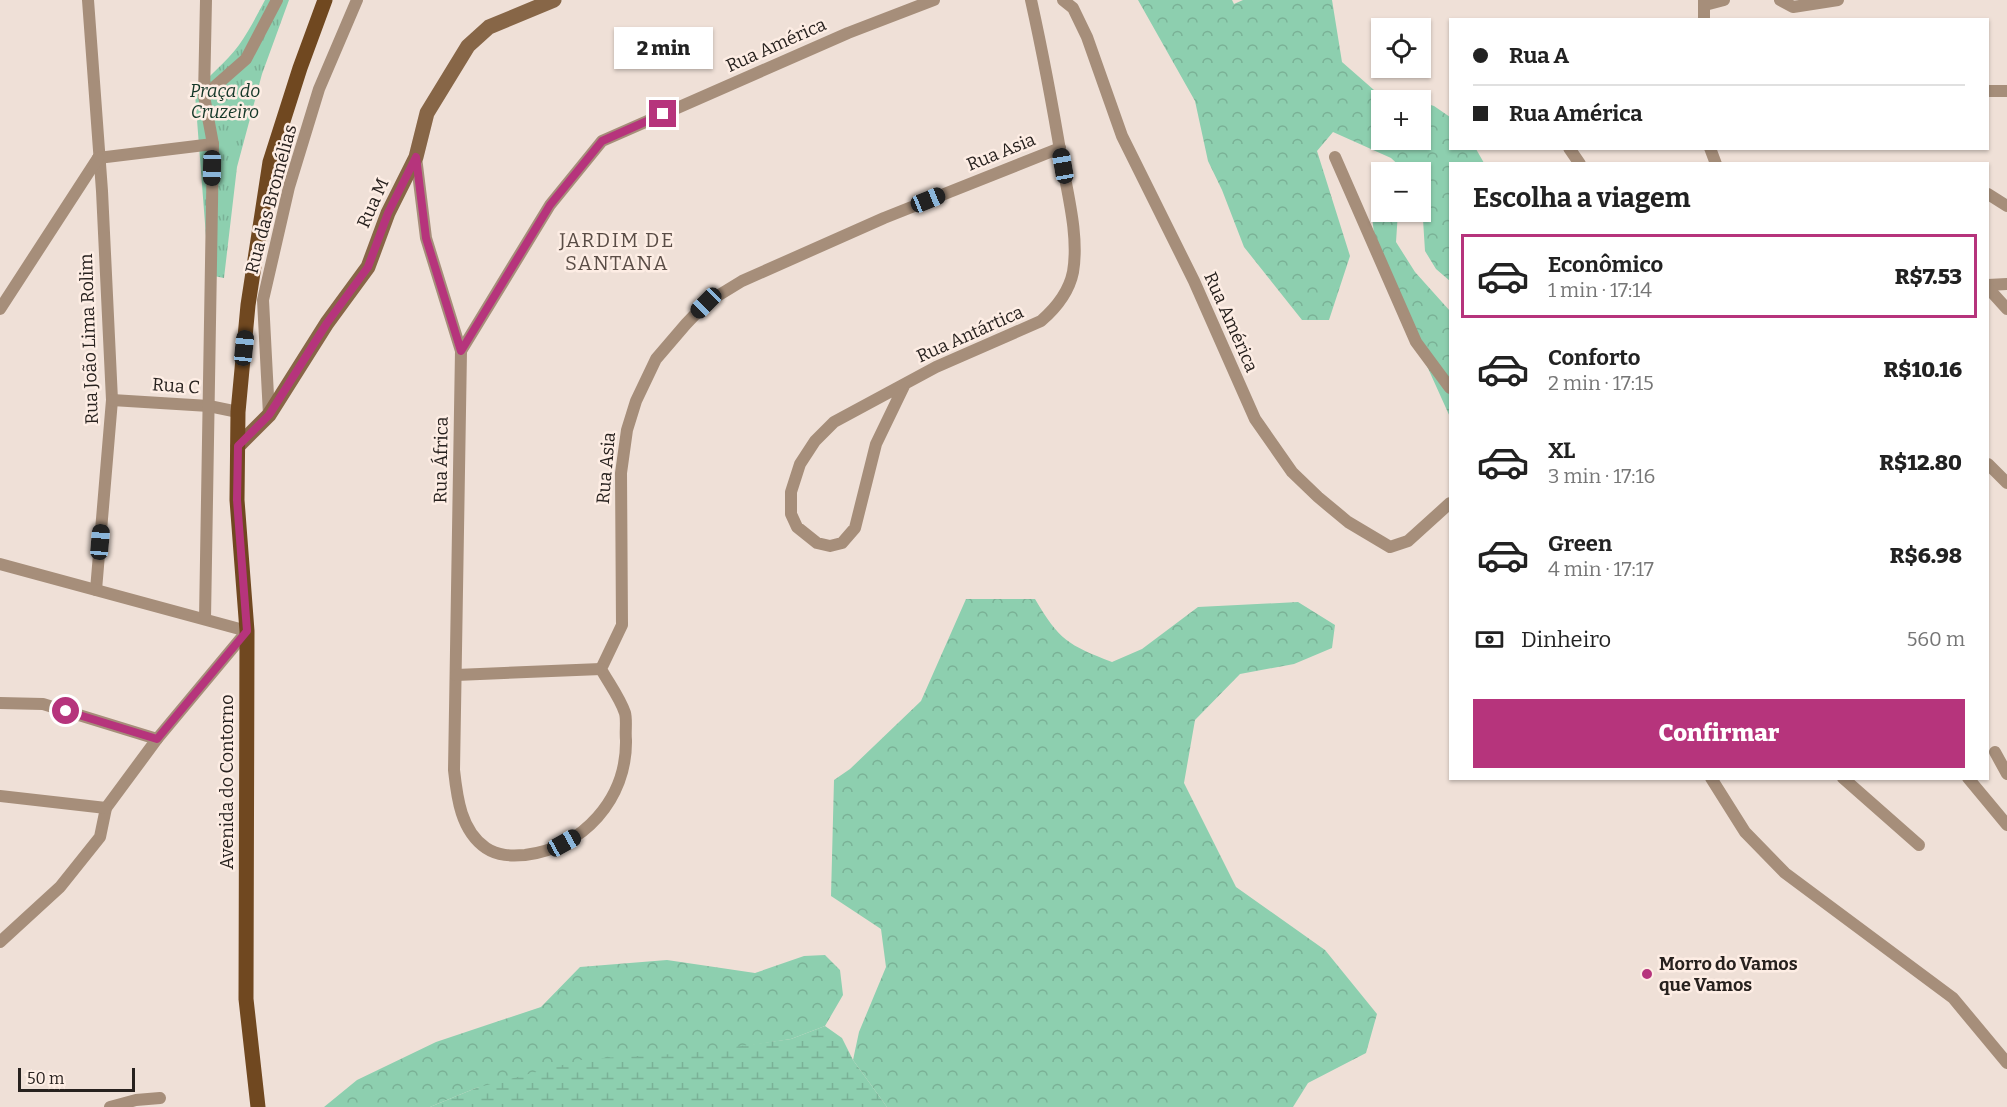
<!DOCTYPE html>
<html lang="pt">
<head>
<meta charset="utf-8">
<style>
  :root { --surface:#fff; --page:#f6f6f6; --text:#222; --muted:#767676; --line:#e0e0e0; --accent:#b6347c }
  body { margin:0; font-family:Bitter,serif; background:var(--page); color:var(--text); height:100vh; display:flex; flex-direction:column; font-size:22px; white-space:nowrap }
  * { box-sizing:border-box; margin:0 }
  p { font-size:20px; color:var(--muted) }
  .icon { flex:none; width:33px; height:33px; fill:none; stroke:currentColor; stroke-width:2; stroke-linecap:round; stroke-linejoin:round }
  .map { position:relative; flex:1; overflow:hidden }
  .panel { position:absolute; left:1449px; top:162px; width:540px; height:618px; display:flex; flex-direction:column; background:var(--surface); border-radius:0px; box-shadow:0 2px 4px #0004 }
  .panel>* { flex:none }
  .guide { position:absolute; left:1449px; top:18px; width:540px; height:132px; border-radius:0px; box-shadow:0 2px 4px #0004; display:grid; align-content:center; height:132px; padding:0 24px; background:var(--surface) }
  .controls { position:absolute; left:1371px; top:18px; display:grid; gap:12px }
  .controls a { display:grid; place-items:center; width:60px; height:60px; border-radius:0px; background:var(--surface); box-shadow:0 2px 4px #0004; font-size:30px }
  .scale { position:absolute; left:18px; bottom:15px; width:117px; box-sizing:border-box; padding-left:6px; border:3px solid #27211e; border-top:0; font-size:16px; line-height:21px; white-space:nowrap; color:#27211e; -webkit-text-stroke:4px #fdede4; paint-order:stroke }
  .end { position:absolute; width:27px; height:27px; margin:-14px; border:8px solid #b6347c; background:#fff; box-shadow:0 0 0 3px #fff }
  .from { border-radius:50% }
  .bubble { position:absolute; height:42px; border-radius:0px; background:var(--surface); box-shadow:0 2px 4px #0004; font-size:20px; font-weight:800; line-height:42px; text-align:center }
  .car { position:absolute; width:18px; height:36px; margin:-18px -9px; border-radius:8px; box-shadow:0 0 4px 2px #0007; background:linear-gradient(#222 24%,#8ab4d8 0 40%,#222 0 76%,#8ab4d8 0 86%,#222 0) }
  .guide b { display:flex; align-items:center; gap:21px; height:57px; font-size:22px }
  .guide b+b { border-top:2px solid var(--line) }
  .guide i { width:15px; height:15px; background:var(--text) }
  ul { padding:0; list-style:none }
  li { display:flex; align-items:center; gap:18px; height:84px; margin:0 12px 9px; padding:0 12px; border:3px solid transparent; border-radius:0px }
  li div { flex:1 }
  li b { display:block; font-size:22px }
  li em { font-style:normal; font-weight:800 }
  li.on { border-color:var(--accent) }
  li>.icon { width:54px; height:54px; stroke-width:1.5 }
  h2 { padding:0 24px; font-size:27px; line-height:72px }
  .pay { display:flex; align-items:center; gap:15px; height:66px; padding:0 24px; font-size:22px }
  .pay p { margin-inline-start:auto }
  .action { display:flex; gap:12px; margin-top:auto; padding:12px 24px }
  .action a { flex:1; height:69px; border-radius:0px; background:var(--accent); color:#fff; font-size:24px; font-weight:800; line-height:69px; text-align:center }
  .map>svg:first-child { display:block }
  .forest { fill:url(#forest-crowns) }
  .wetland { fill:url(#wetland-marsh) }
  .park { fill:url(#park-tufts) }
  .lines { fill:none; stroke-linecap:round; stroke-linejoin:round }
  .street { stroke:#a68e7a; stroke-width:12 }
  .secondary { stroke:#876647; stroke-width:15 }
  .primary { stroke:#704820; stroke-width:15 }
  .route { stroke:#b6347c; stroke-width:8 }
  .poi-dot { fill:#b6347c; stroke:#fdede4; stroke-width:2 }
  .labels { text-anchor:middle; dominant-baseline:central; stroke-width:5; stroke-linejoin:round; paint-order:stroke }
  .street-label { font-size:18px; fill:#27211e; stroke:#fdede4 }
  .park-label { font-size:18px; font-style:italic; fill:#143728; stroke:#fdede4 }
  .poi-label { font-size:18px; font-weight:bold; fill:#27211e; stroke:#fdede4; text-anchor:start }
  .neighbourhood-label { font-size:20px; letter-spacing:1.5px; fill:#5a4d46; stroke:#fdede4 }
</style>
</head>
<body>
<div class="map">
<svg width="2007" height="1107" viewBox="0 0 2007 1107">
  <defs>
    <pattern id="forest-crowns" width="20" height="18" patternUnits="userSpaceOnUse" patternTransform="scale(1.5)"><rect width="20" height="18" fill="#8dcfaf"/><path d="M2 6a3 3 0 1 1 6 0M12 15a3 3 0 1 1 6 0" fill="none" stroke="#7ab196"/></pattern>
    <pattern id="wetland-marsh" width="20" height="14" patternUnits="userSpaceOnUse" patternTransform="scale(1.5)"><rect width="20" height="14" fill="#8dcfaf"/><path d="M1 5h8M5 5V1M11 12h8M15 12V8" fill="none" stroke="#7ab196"/></pattern>
    <pattern id="park-tufts" width="24" height="20" patternUnits="userSpaceOnUse" patternTransform="scale(1.5)"><rect width="24" height="20" fill="#8dcfaf"/><path d="M3 7l-1-3M5 7V3M7 7l1-3M15 17l-1-3M17 17v-4M19 17l1-3" fill="none" stroke="#7ab196"/></pattern>
  </defs>
  <rect width="100%" height="100%" fill="#efe0d7"/>
  <g class="forest">
    <path d="M1138 0H1232L1234 4 1243 0H1332L1342 62 1374 90 1415 100H1382V140H1420L1421 102 1434 106 1450 117V148L1476 149 1484 163 1450 164V281L1436 269 1425 251 1420 172H1406L1391 158 1333 132 1317 151 1350 256 1329 320H1302L1244 247 1222 190 1208 161 1195 101Z"/>
    <path d="M1381 192 1382 212H1398L1396 242 1415 272 1450 311V417L1376 253 1371 206Z"/>
    <path d="M966 599H1035C1059 640 1068 645 1112 662L1142 649 1198 607 1298 602 1335 625 1332 648 1294 664 1240 674 1195 720 1184 783 1236 887 1325 950 1377 1014 1366 1053 1308 1083 1293 1107H887L853 1060 859 1032 886 967 881 929 831 896 834 780 850 769 921 701Z"/>
    <path d="M825 955 840 970 843 995 825 1026 791 1039 476 1088 430 1107H324L357 1080 436 1042 541 1007 580 967 667 960 755 973 804 956Z"/>
  </g>
  <path class="wetland" d="M825 1026 842 1038 853 1060 887 1107H430L476 1088 585 1059 691 1053 791 1039Z"/>
  <path class="park" d="M265 0H289L262 74 237 167 224 278 209 275 195 94C207 76 226 63 239 45 249 31 257 15 265 0Z"/>
  <g class="lines">
    <g class="street">
      <path d="M88 0 102 191 112 400 96 590"/>
      <path d="M1063 0 1073 8 1087 37 1122 136 1194 281 1255 419 1292 472 1318 497 1348 522 1390 547 1408 541 1450 503"/>
      <path d="M1780 0 1793 7 1838 0"/>
      <path d="M1705 5 1724 0"/>
      <path d="M1704 20V0"/>
      <path d="M1988 91H2007"/>
      <path d="M204 96 246 59 277 0"/>
      <path d="M1569 148 1580 164"/>
      <path d="M1710 148 1716 164"/>
      <path d="M416 157 426 238 461 351 454 770C457 798 461 831 486 848 498 856 511 856 525 855 583 848 627 799 626 740 625 732 627 720 625 713 620 698 608 682 601 669L622 625 621 473 627 430 636 401 656 359 686 324 706 303 742 281 884 218 1060 148"/>
      <path d="M1335 157 1416 342 1450 388"/>
      <path d="M98 158 213 144"/>
      <path d="M1988 194 2007 206"/>
      <path d="M1988 285 2007 284"/>
      <path d="M1988 288 2007 309"/>
      <path d="M0 309 98 158"/>
      <path d="M461 351 550 205 602 141 848 33 934 0"/>
      <path d="M904 386 876 444 855 528 842 543 830 546 817 543 797 527 791 514V492L800 464 815 441 834 422 936 367 1041 321C1056 308 1069 292 1073 272 1079 237 1068 196 1062 162 1053 108 1043 54 1031 0"/>
      <path d="M112 400 209 406 238 412"/>
      <path d="M269 415 263 300 289 187 319 89 357 0"/>
      <path d="M1988 464 2007 483"/>
      <path d="M0 564 247 631 157 739 106 808 100 837 60 887 0 942"/>
      <path d="M205 619 213 144 204 96 206 0"/>
      <path d="M456 675 601 669"/>
      <path d="M0 703 43 704 157 739"/>
      <path d="M1995 752 2007 774"/>
      <path d="M1711 778 1745 832 1785 873 1953 998 2007 1063"/>
      <path d="M1843 778 1919 845"/>
      <path d="M1968 778 2007 825"/>
      <path d="M0 796 106 808"/>
      <path d="M110 1107 136 1100 160 1098"/>
    </g>
    <path class="secondary" d="M238 446 269 415 327 323 368 267 388 213 416 157 427 113 468 46 489 27 554 0"/>
    <path class="primary" d="M258 1107 246 999 247 631 237 500 238 412 248 305 270 162 300 68 325 0"/>
  </g>
  <g class="lines">
    <path class="route" d="M66 711 157 739 247 631 237 500 238 446 269 415 327 323 368 267 388 213 416 157 426 238 461 351 550 205 602 141 663 114"/>
  </g>
  <circle class="poi-dot" cx="1647" cy="974" r="6"/>
  <g class="labels">
    <g class="street-label">
      <text transform="translate(776 45) rotate(-24)">Rua América</text>
      <text transform="translate(1001 152) rotate(-22)">Rua Asia</text>
      <text transform="translate(271 199) rotate(-75)">Rua das Bromélias</text>
      <text transform="translate(373 203) rotate(-66)">Rua M</text>
      <text transform="translate(1231 322) rotate(66)">Rua América</text>
      <text transform="translate(970 334) rotate(-24)">Rua Antártica</text>
      <text transform="translate(89 339) rotate(-92)">Rua João Lima Rolim</text>
      <text transform="translate(176 386) rotate(4)">Rua C</text>
      <text transform="translate(441 460) rotate(-89)">Rua África</text>
      <text transform="translate(606 468) rotate(-85)">Rua Asia</text>
      <text transform="translate(227 782) rotate(-90)">Avenida do Contorno</text>
    </g>
    <g class="park-label">
      <text x="225" y="91">Praça do<tspan x="225" dy="21">Cruzeiro</tspan></text>
    </g>
    <g class="poi-label">
      <text x="1659" y="964">Morro do Vamos<tspan x="1659" dy="21">que Vamos</tspan></text>
    </g>
    <g class="neighbourhood-label">
      <text x="617" y="240">JARDIM DE<tspan x="617" dy="23">SANTANA</tspan></text>
    </g>
  </g>
</svg>
<div class="controls">
<a><svg class="icon" aria-label="locate" viewBox="0 0 24 24"><circle cx="12" cy="12" r="6"/><path d="M12 2v4M12 18v4M2 12h4M18 12h4"/></svg></a>
<a>+</a>
<a>−</a>
</div>
<div class="scale">50 m</div>
<i class="end from" style="left:66px;top:711px"></i>
<i class="end" style="left:663px;top:114px"></i>
<div class="bubble" style="left:614px;top:27px;width:99px">2 min</div>
<i class="car" style="left:1063px;top:166px;rotate:350deg"></i>
<i class="car" style="left:212px;top:168px;rotate:181deg"></i>
<i class="car" style="left:928px;top:200px;rotate:68deg"></i>
<i class="car" style="left:706px;top:303px;rotate:225deg"></i>
<i class="car" style="left:244px;top:348px;rotate:6deg"></i>
<i class="car" style="left:100px;top:542px;rotate:5deg"></i>
<i class="car" style="left:564px;top:843px;rotate:61deg"></i>
<div class="guide">
<b><i class="from"></i>Rua A</b>
<b><i></i>Rua América</b>
</div>
<section class="panel">
<h2>Escolha a viagem</h2>
<ul>
<li class="on"><svg class="icon" aria-label="car" viewBox="0 0 24 24"><path d="M5 17H2v-5l4-1 3-4h7l3 4 3 1v5h-3M9 17h6M6 11h13"/><circle cx="7" cy="17" r="2"/><circle cx="17" cy="17" r="2"/></svg><div><b>Econômico</b><p>1 min · 17:14</p></div><em>R$7.53</em></li>
<li><svg class="icon" aria-label="car" viewBox="0 0 24 24"><path d="M5 17H2v-5l4-1 3-4h7l3 4 3 1v5h-3M9 17h6M6 11h13"/><circle cx="7" cy="17" r="2"/><circle cx="17" cy="17" r="2"/></svg><div><b>Conforto</b><p>2 min · 17:15</p></div><em>R$10.16</em></li>
<li><svg class="icon" aria-label="car" viewBox="0 0 24 24"><path d="M5 17H2v-5l4-1 3-4h7l3 4 3 1v5h-3M9 17h6M6 11h13"/><circle cx="7" cy="17" r="2"/><circle cx="17" cy="17" r="2"/></svg><div><b>XL</b><p>3 min · 17:16</p></div><em>R$12.80</em></li>
<li><svg class="icon" aria-label="car" viewBox="0 0 24 24"><path d="M5 17H2v-5l4-1 3-4h7l3 4 3 1v5h-3M9 17h6M6 11h13"/><circle cx="7" cy="17" r="2"/><circle cx="17" cy="17" r="2"/></svg><div><b>Green</b><p>4 min · 17:17</p></div><em>R$6.98</em></li>
</ul>
<div class="pay"><svg class="icon" aria-label="cash" viewBox="0 0 24 24"><path d="M3 7h18v10H3z"/><circle cx="12" cy="12" r="2"/></svg>Dinheiro<p>560 m</p></div>
<div class="action"><a>Confirmar</a></div>
</section>
</div>
</body>
</html>
